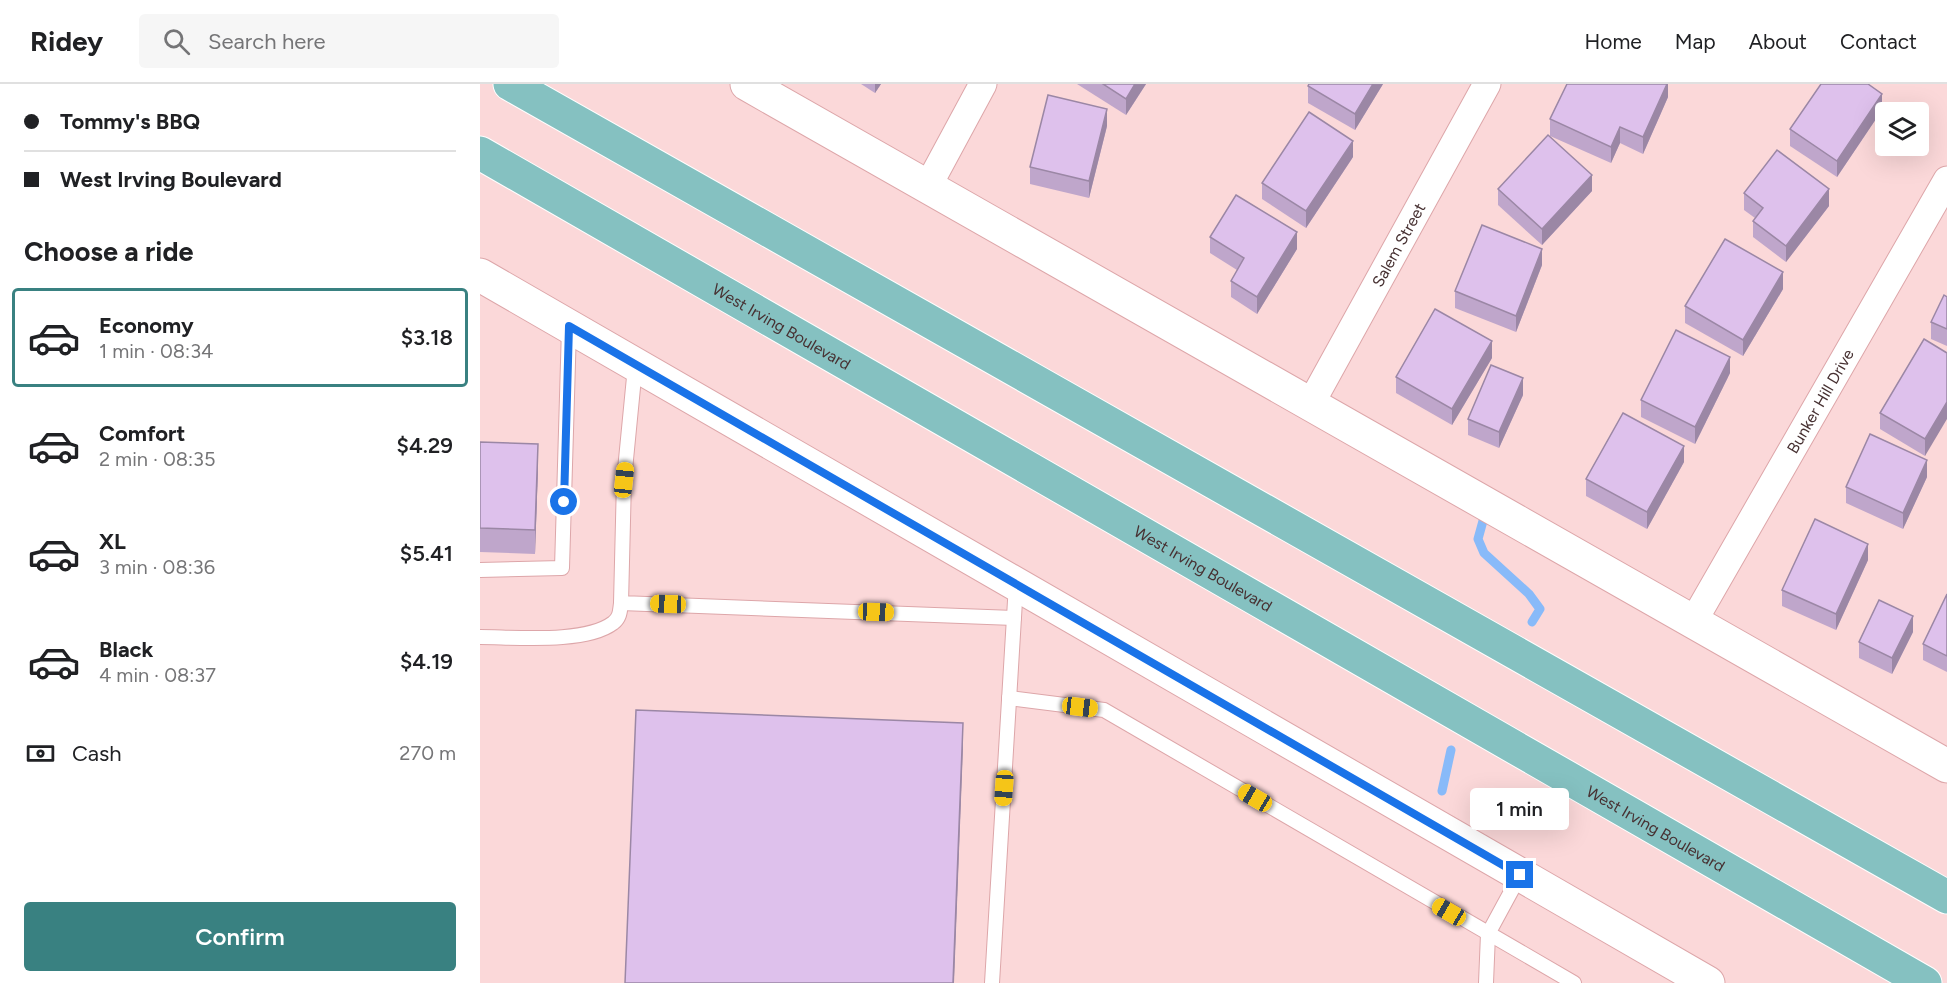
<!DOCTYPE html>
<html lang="en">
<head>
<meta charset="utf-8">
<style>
  :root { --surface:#fff; --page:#f6f6f6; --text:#202124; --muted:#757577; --line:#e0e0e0; --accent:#398181 }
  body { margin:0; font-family:Figtree,sans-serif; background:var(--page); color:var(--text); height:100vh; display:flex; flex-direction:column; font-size:22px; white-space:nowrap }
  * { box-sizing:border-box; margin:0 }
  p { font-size:20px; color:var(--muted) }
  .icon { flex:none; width:33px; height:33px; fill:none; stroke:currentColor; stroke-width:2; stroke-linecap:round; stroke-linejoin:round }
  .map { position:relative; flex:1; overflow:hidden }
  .panel { display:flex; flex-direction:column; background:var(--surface); width:480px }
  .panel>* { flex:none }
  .top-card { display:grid; align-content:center; height:132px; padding:0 24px; background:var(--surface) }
  .buttons { position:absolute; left:1395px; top:18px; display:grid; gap:12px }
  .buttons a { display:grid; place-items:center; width:54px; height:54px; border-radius:6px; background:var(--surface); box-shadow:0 6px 24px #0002; font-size:30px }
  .end { position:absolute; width:27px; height:27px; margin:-14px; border:8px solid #1a73e8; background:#fff; box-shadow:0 0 0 3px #fff }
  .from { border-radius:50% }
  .bubble { position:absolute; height:42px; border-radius:6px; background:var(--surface); box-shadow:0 6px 24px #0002; font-size:20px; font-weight:600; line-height:42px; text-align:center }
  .car { position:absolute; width:18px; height:36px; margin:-18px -9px; border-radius:8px; box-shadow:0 0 4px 2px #0007; background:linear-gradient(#f5c518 24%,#345 0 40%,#f5c518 0 76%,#345 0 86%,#f5c518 0) }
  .top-card b { display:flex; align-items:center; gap:21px; height:57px; font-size:22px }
  .top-card b+b { border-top:2px solid var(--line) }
  .top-card i { width:15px; height:15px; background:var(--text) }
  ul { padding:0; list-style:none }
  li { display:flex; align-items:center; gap:18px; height:99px; margin:0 12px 9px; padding:0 12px; border:3px solid transparent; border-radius:6px }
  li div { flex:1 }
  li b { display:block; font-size:22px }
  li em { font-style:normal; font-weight:600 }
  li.active { border-color:var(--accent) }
  li>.icon { width:54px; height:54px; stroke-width:1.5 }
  h2 { padding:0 24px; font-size:27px; line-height:72px }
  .pay { display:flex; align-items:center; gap:15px; height:66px; padding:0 24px; font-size:22px }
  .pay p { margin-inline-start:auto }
  .cta { display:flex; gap:12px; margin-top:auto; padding:12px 24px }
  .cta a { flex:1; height:69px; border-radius:6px; background:var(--accent); color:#fff; font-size:24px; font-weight:600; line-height:69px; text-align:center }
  header { display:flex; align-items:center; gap:36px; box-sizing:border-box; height:84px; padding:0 30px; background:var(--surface); border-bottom:2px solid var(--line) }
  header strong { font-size:28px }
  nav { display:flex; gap:33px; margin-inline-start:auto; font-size:21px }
  .search { width:420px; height:54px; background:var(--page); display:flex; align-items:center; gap:15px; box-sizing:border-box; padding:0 21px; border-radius:6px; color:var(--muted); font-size:22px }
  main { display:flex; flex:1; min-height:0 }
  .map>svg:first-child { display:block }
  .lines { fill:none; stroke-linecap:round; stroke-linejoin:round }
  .stream { stroke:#88baf9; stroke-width:9 }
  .service-casing { stroke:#dda6a9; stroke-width:16 }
  .minor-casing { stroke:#dda6a9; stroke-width:29 }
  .tertiary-casing { stroke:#dda6a9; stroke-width:35 }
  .primary-casing { stroke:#fff; stroke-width:35 }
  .service { stroke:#fff; stroke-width:14 }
  .minor { stroke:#fff; stroke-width:27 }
  .tertiary { stroke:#fff; stroke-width:33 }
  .primary { stroke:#85c1c1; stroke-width:33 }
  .wall { fill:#bfa6cb }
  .shaded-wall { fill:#9b87a5 }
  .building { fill:#dec1ec; stroke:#9b87a5; stroke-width:1.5 }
  .route { stroke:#1a73e8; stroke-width:8 }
  .labels { text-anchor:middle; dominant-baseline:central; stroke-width:4.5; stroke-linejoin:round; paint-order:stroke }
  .street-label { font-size:16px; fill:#473132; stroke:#fbd8d9 }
</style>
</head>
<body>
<header>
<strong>Ridey</strong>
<div class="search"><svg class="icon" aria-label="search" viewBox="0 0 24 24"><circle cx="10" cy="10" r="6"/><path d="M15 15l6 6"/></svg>Search here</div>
<nav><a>Home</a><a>Map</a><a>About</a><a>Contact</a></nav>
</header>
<main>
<section class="panel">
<div class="top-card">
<b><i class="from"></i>Tommy's BBQ</b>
<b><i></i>West Irving Boulevard</b>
</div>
<h2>Choose a ride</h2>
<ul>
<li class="active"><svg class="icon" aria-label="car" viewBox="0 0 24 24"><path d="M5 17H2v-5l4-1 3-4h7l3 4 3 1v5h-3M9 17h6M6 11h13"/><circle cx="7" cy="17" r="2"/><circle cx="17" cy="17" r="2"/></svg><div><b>Economy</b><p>1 min · 08:34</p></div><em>$3.18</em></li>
<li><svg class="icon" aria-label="car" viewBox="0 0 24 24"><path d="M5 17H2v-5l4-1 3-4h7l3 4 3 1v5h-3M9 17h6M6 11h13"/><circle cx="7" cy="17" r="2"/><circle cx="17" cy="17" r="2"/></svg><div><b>Comfort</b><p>2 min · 08:35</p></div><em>$4.29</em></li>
<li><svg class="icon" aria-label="car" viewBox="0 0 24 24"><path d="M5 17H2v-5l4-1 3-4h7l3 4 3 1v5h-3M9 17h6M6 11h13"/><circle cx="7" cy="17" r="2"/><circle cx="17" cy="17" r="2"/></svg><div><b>XL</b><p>3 min · 08:36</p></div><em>$5.41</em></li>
<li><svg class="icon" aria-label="car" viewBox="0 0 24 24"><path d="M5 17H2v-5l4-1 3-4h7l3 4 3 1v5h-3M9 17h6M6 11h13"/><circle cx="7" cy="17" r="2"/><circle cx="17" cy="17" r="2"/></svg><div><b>Black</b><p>4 min · 08:37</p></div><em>$4.19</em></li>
</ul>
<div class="pay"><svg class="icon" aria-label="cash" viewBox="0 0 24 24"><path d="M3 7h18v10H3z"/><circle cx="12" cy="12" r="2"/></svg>Cash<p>270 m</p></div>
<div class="cta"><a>Confirm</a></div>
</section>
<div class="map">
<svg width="1467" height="899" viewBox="0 0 1467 899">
  <rect width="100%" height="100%" fill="#fbd8d9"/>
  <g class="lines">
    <g class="stream">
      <path d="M1006 426 998 455 1004 469 1049 510 1060 525 1052 538"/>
      <path d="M962 707 971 666"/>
    </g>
    <defs>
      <g id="service">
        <path d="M155 283 144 396 141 519 534 534"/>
        <path d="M0 486 82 484 89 244"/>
        <path d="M0 553C34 553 105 560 133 539 140 534 140 527 141 519"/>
        <path d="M529 614 624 626 1094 899"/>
        <path d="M512 899 536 500"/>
        <path d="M1006 899 1008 850 1040 791"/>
      </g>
      <g id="minor">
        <path d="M448 102 503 0"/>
        <path id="s1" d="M830 321 1007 0"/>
        <path id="s2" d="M1213 538 1467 96"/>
      </g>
      <g id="tertiary">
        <path d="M267 0 1467 682"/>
        <path d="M0 191 1228 899"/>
      </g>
      <g id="primary">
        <path d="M30 0 1467 813"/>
        <path id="s3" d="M0 69 1445 899"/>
      </g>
    </defs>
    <use href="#service" class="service-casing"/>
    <use href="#minor" class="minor-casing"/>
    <use href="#tertiary" class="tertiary-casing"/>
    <use href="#primary" class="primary-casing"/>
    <use href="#service" class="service"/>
    <use href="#minor" class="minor"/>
    <use href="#tertiary" class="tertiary"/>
    <use href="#primary" class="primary"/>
  </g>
  <g class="wall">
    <path d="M381 0H401L395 9Z"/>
    <path d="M597 0H666L646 31Z"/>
    <path d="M903 0 875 46 828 19V2Z"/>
    <path d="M1188 0V13L1163 70 1140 59 1131 79 1070 52V35Z"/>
    <path d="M1402 26 1357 93 1310 62V45Z"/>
    <path d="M627 42 609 114 550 100V83Z"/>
    <path d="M873 73 826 144 782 115V99Z"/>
    <path d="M1018 105 1112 107 1062 161 1018 121Z"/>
    <path d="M1264 109 1349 122 1306 178 1273 153V137L1275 134 1264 126Z"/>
    <path d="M730 153 817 165 777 230 751 213V197L757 186 730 169Z"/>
    <path d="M1062 181 1036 248 975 224V207Z"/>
    <path d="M1303 205 1263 272 1205 239V222Z"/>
    <path d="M1467 213V262L1451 255V238Z"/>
    <path d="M1467 269 1445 372 1400 345V329Z"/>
    <path d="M1012 274 972 341 916 309V293Z"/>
    <path d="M1250 289 1215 360 1161 333V316Z"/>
    <path d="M1043 311 1019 364 988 351V335Z"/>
    <path d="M0 358 58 383 55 470 0 468Z"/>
    <path d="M1204 378 1167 445 1106 412V395Z"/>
    <path d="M1447 393 1423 445 1366 419V403Z"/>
    <path d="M1388 476 1356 546 1302 522V506Z"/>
    <path d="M1467 510V588L1443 576V560Z"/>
    <path d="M1433 548 1412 590 1379 574V558Z"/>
  </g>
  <g class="shaded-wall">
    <path d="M395 0H401L395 9Z"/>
    <path d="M655 0H666L646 31V15Z"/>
    <path d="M893 0H903L875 46V30Z"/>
    <path d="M1187 0H1188V13L1163 70V53Z"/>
    <path d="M1402 10V26L1357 93V77Z"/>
    <path d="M627 25V42L609 114V97Z"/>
    <path d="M1140 43V59L1131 79V63Z"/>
    <path d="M873 57V73L826 144V127Z"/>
    <path d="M1112 91V107L1062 161V145Z"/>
    <path d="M1349 105V122L1306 178V162Z"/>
    <path d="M817 148V165L777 230V213Z"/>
    <path d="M1062 165V181L1036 248V232Z"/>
    <path d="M1303 188V205L1263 272V256Z"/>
    <path d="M1012 257V274L972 341V325Z"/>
    <path d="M1250 273V289L1215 360V343Z"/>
    <path d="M1043 294V311L1019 364V348Z"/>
    <path d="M1467 318V335L1445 372V355Z"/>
    <path d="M58 360V383L55 470V446Z"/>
    <path d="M1204 362V378L1167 445V428Z"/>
    <path d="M1447 376V393L1423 445V429Z"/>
    <path d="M1388 460V476L1356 546V530Z"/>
    <path d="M1433 532V548L1412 590V574Z"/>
    <path d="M483 639V663L474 899H473Z"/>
  </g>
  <g class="building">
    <path d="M623 0H655L646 15Z"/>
    <path d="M829 0H893L875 30 828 2Z"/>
    <path d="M1087 0H1187L1163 53 1140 43 1131 63 1070 35Z"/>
    <path d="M1341 0H1388L1402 10 1357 77 1310 45Z"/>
    <path d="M568 11 627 25 609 97 550 83Z"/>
    <path d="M829 28 873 57 826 127 782 99Z"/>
    <path d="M1068 51 1112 91 1062 145 1018 105Z"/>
    <path d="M1297 66 1349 105 1306 162 1273 137 1283 124 1264 109Z"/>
    <path d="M756 111 817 148 777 213 751 197 764 174 730 153Z"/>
    <path d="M1002 141 1062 165 1036 232 975 207Z"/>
    <path d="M1245 155 1303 188 1263 256 1205 222Z"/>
    <path d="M1464 211 1467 213V245L1451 238Z"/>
    <path d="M955 225 1012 257 972 325 916 293Z"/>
    <path d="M1196 246 1250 273 1215 343 1161 316Z"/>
    <path d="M1444 255 1467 269V318L1445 355 1400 329Z"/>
    <path d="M1011 281 1043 294 1019 348 988 335Z"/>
    <path d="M1143 329 1204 362 1167 428 1106 395Z"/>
    <path d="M1390 350 1447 376 1423 429 1366 403Z"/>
    <path d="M0 358 58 360 55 446 0 444Z"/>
    <path d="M1335 435 1388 460 1356 530 1302 506Z"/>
    <path d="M1467 510V572L1443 560Z"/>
    <path d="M1399 516 1433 532 1412 574 1379 558Z"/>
    <path d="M156 626 483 639 473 899H145Z"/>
  </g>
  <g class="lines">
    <path class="route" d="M84 418 89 242 1040 791"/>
  </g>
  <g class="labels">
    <g class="street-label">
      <text stroke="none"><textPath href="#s1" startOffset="183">Salem Street</textPath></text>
      <text stroke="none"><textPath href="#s3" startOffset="348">West Irving Boulevard</textPath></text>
      <text stroke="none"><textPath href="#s2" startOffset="255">Bunker Hill Drive</textPath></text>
      <text stroke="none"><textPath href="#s3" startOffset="834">West Irving Boulevard</textPath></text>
      <text stroke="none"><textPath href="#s3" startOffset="1356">West Irving Boulevard</textPath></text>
    </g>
  </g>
</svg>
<div class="buttons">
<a><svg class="icon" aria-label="layers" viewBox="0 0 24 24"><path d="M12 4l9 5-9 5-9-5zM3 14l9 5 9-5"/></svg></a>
</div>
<i class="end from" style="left:84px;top:418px"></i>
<i class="end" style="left:1040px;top:791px"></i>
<div class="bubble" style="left:990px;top:704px;width:99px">1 min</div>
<i class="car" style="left:144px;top:396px;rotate:6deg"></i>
<i class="car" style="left:188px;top:520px;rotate:272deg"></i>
<i class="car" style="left:396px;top:528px;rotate:92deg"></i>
<i class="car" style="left:600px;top:623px;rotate:97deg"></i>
<i class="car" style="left:524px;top:704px;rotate:184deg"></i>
<i class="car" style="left:775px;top:714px;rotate:300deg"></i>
<i class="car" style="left:969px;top:828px;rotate:300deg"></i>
</div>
</main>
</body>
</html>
